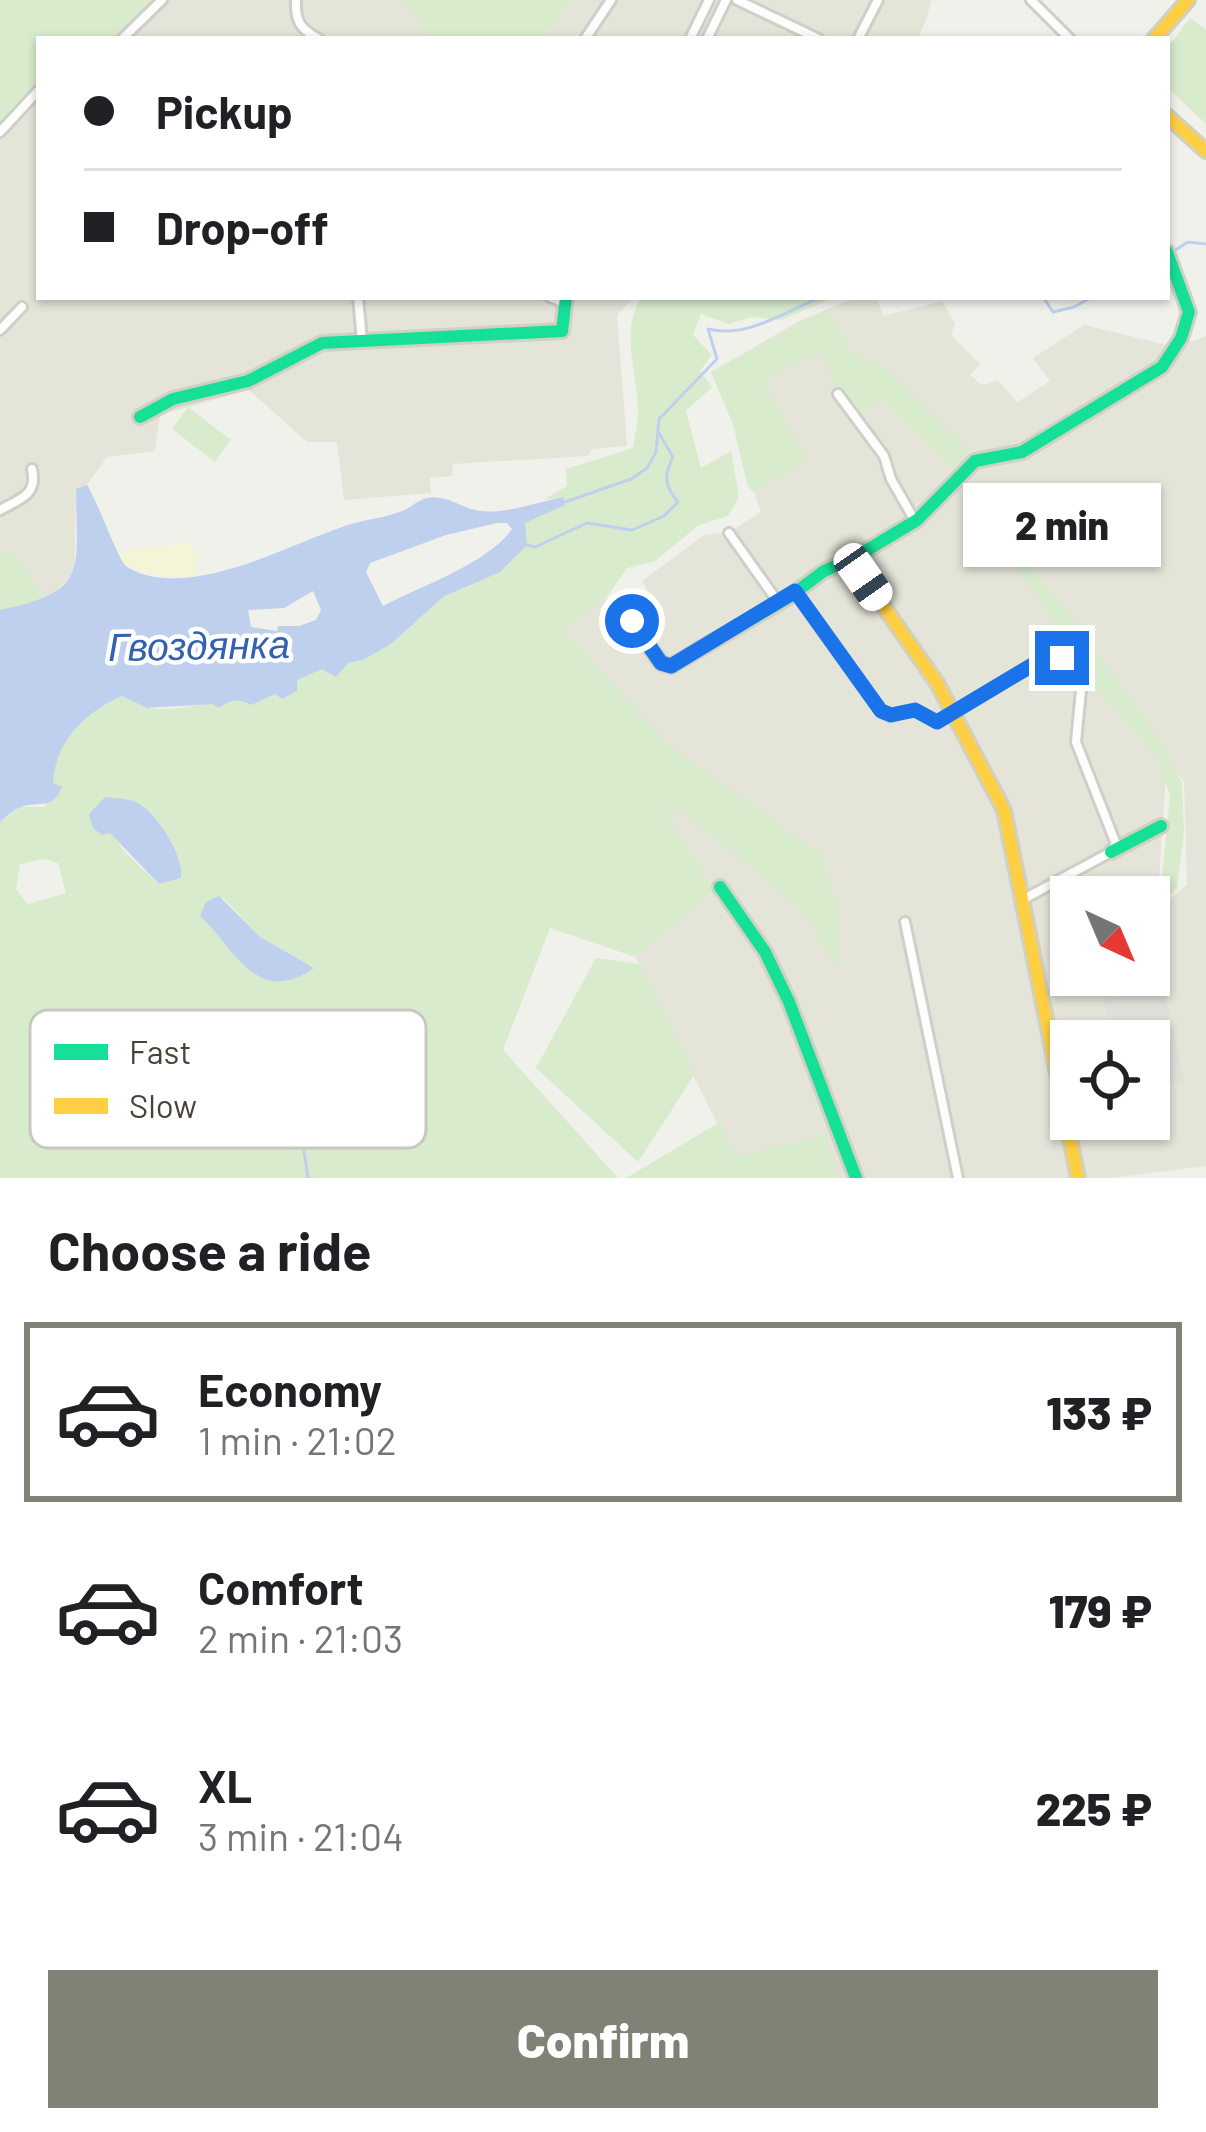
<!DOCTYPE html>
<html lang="en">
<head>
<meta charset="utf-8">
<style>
  :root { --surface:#fff; --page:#f6f6f6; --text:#202124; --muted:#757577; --line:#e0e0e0; --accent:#828176 }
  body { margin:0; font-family:Barlow,sans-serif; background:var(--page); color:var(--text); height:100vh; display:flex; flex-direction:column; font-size:45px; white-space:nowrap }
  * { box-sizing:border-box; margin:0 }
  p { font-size:39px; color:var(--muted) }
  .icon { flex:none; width:66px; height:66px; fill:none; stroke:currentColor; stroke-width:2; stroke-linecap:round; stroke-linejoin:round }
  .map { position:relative; height:1178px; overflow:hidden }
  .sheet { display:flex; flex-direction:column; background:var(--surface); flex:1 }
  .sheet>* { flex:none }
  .top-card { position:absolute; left:36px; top:36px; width:1134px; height:264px; border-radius:0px; box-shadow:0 3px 9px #0004; display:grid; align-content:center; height:264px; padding:0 48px; background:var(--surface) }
  .needle { width:78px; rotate:136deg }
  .fabs { position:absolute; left:1050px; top:876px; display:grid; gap:24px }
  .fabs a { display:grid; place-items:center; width:120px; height:120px; border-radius:0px; background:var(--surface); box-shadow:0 3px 9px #0004; font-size:60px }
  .end { position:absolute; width:54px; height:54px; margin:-27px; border:15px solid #1a73e8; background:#fff; box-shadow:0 0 0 6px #fff }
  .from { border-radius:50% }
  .bubble { position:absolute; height:84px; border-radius:0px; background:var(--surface); box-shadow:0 3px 9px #0004; font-size:39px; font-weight:800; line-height:84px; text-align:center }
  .car { position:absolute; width:36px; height:72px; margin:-36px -18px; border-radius:15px; box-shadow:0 0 9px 3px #0007; background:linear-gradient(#fff 24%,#345 0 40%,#fff 0 76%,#345 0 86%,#fff 0) }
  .top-card b { display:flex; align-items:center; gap:42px; height:114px; font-size:45px }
  .top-card b+b { border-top:3px solid var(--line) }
  .top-card i { width:30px; height:30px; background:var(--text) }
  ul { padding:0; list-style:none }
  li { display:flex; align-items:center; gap:36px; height:180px; margin:0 24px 18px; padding:0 24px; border:6px solid transparent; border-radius:0px }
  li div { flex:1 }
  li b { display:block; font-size:45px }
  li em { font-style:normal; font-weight:800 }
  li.on { border-color:var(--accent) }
  li>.icon { width:108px; height:108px; stroke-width:1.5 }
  h2 { padding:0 48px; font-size:54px; line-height:144px }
  .primary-button { display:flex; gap:24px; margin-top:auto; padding:24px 48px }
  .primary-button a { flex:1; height:138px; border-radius:0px; background:var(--accent); color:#fff; font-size:48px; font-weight:800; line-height:138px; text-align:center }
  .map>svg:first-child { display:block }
  .residential { fill:#e5e4d9; fill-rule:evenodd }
  .green { fill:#d8ebcd; fill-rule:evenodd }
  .sand { fill:#f4f4d7 }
  .parking { fill:#e0e0db }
  .water { fill:#bed0ed; fill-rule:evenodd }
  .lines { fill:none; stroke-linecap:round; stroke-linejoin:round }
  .stream { stroke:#bed0ed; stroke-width:3 }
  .street-casing { stroke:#cfcec9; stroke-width:14 }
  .fast-casing { stroke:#d0d0c3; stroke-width:18 }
  .slow-casing { stroke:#d0d0c3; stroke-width:18 }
  .street { stroke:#fdfdfc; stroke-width:8 }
  .fast { stroke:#16e098; stroke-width:12 }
  .slow { stroke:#ffcf43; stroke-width:12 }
  .route { stroke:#1a73e8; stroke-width:15 }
  .labels { text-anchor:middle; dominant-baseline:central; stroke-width:9; stroke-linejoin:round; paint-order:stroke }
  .water-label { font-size:39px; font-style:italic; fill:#3461af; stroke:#fff }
  .key { fill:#fff; stroke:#c8c7c3; stroke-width:3 }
  .key-label { font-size:33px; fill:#474437 }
</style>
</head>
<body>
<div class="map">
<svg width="1206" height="1178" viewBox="0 0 1206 1178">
  <rect width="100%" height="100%" fill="#f1f1ec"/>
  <g class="residential">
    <path d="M167 0H399L412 11 428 39H127Z"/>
    <path d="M570 0H931L927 19 917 39H543Z"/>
    <path d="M39 94V297H634L617 315 627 446 592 449 588 456 453 464 452 476 430 478 431 493 344 500 337 442H307L249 390 160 415 155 451 107 457 87 485 76 489 75 571 45 602 12 548 0 555V136Z"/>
    <path d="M857 297H876L884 316 942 301 955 324 951 335 980 364 970 375 982 385 998 381 1018 402 1050 381 1033 358 1084 325 1176 347 1206 336V1166L1110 1178H838L823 1135 734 1158 635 957 715 891 666 814 678 807 800 909 839 969 838 907 821 854 672 747 563 630 607 597 618 625 658 607 642 581 704 535 730 532 761 512 754 492 748 487 733 424 711 372 801 320ZM1167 760 1184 782 1187 885 1157 909ZM1071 897H1149V975H1071ZM1071 1041H1149V1119H1071Z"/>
  </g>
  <g class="green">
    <path d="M0 0H167L127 39H39V94L0 136Z"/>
    <path d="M399 0H570L543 39H428L412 11Z"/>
    <path d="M1190 18 1206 30V124L1167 87V49Z"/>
    <path d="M641 297H836L781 320 751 317 728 324 701 314 693 335 712 355 700 371 712 387 686 411 701 468 731 451 739 497 728 516 699 525 655 561 627 568 607 597 563 630 672 747 821 854 838 907 840 972 800 909 678 808 667 815 715 891 635 957 550 928 503 1050 618 1178H0V822L20 807H45C50 791 50 775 54 760 63 732 96 707 122 696 131 699 141 707 150 708 179 714 226 693 251 705L275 694 306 672 363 660 391 644 443 597 476 583 525 523 565 505 562 497 543 500 567 486 566 469 633 448C635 435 638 422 638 410 637 370 620 333 641 297ZM106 797C115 798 127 798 136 802 155 810 185 856 181 878L159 884C124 850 111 848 106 797ZM44 859 58 863 66 893 28 904 16 889 20 864ZM223 898 260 937 313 968C259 1008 234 947 200 916Z"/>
    <path d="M828 309 851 352 888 369 968 448 963 467 954 470 881 398 858 416 838 392 819 351 763 381 807 459 754 492 748 487 733 424 711 372Z"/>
    <path d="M188 407 231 440 215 462 172 429Z"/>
    <path d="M983 483 997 523 1034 575 1062 603 1159 738 1182 783 1184 831 1177 888 1159 905 1170 796 1157 756 1087 679 1055 621 1002 550 976 488Z"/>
    <path d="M12 548 45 602 0 610V555Z"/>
    <path d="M596 958 639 964 695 1074 638 1162 536 1068Z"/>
    <path d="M720 1122 734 1157 824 1135 838 1178H626Z"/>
  </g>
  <path class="sand" d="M188 543 198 553 197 577C169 577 137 577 117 557L130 550Z"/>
  <path class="parking" d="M1164 988 1184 1081 1149 1088V1041H1112L1103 1000Z"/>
  <g class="water">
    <path d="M87 485C98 501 118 561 127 567 187 603 289 544 348 525 366 519 385 518 402 511 410 508 418 500 427 498 446 494 463 509 480 511 506 514 538 502 563 497L565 505 525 523 527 545 500 572 443 597 391 644 363 660 348 663 336 677 322 669 297 680V691L282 699 275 694 251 705C238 699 231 699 219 708L212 704 147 708 122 696C85 712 55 742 53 783L62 787C54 806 46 803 28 805 16 807 8 815 0 822V610C91 592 76 568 76 489ZM497 523H507L512 529C487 564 422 585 383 606L366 572 370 563 446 535ZM313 591 321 610 316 620 299 626H278L277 631 251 627 248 610 284 608Z"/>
    <path d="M105 797C115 798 127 798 136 802 155 810 185 856 181 878L159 884 110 833 102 835 93 828 89 814Z"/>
    <path d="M219 896 260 937 314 968C256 1008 236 949 200 916L206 902Z"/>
  </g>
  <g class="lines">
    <g class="stream">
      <path d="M1174 251 1188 242 1206 244"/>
      <path d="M829 297H848"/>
      <path d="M1043 297 1053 312 1074 307 1092 297"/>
      <path d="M562 503 631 479 647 468 656 452 659 419 717 359 708 329C748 339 785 311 822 297"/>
      <path d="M527 545 535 547 587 523 632 530 664 516 678 502C664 486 664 475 673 457L659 433"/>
      <path d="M291 1064 308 1178"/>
    </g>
    <defs>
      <g id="street">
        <path d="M296 0C295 21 300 29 319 39"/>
        <path d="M737 0 819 39"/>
        <path d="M1031 0 1070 39"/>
        <path d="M122 39 162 0"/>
        <path d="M585 39 611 0"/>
        <path d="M690 39 709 0"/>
        <path d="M707 39 726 0"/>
        <path d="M858 39 878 0"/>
        <path d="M0 132 39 90"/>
        <path d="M358 297 362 341"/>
        <path d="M550 297 563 302"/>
        <path d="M0 330 22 307"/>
        <path d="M838 394 884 456 891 479 915 521"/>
        <path d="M0 510C20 499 38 495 32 469"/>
        <path d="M729 533 778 602"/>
        <path d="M795 591 881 711 891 715 915 710 937 722 1049 655 1062 658 1081 690 1076 742 1116 844 1111 852 1022 900"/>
        <path d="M905 922 958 1178"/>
      </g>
      <g id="fast">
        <path d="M140 417 173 399 248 381 322 343 562 331 566 297"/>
        <path d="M632 621 661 663 671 666 789 597 824 571 854 558 917 520 975 461 1022 452 1162 367 1181 338 1189 312 1167 252"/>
        <path d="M1111 852 1161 826"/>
        <path d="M720 887 765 952 789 1002 856 1178"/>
      </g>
      <g id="slow">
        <path d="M1154 39 1188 0"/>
        <path d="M1167 116 1206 151"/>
        <path d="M854 558 863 577 937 683 1004 810 1078 1178"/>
      </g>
    </defs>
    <use href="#street" class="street-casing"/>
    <use href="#fast" class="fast-casing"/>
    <use href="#slow" class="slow-casing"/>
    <use href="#street" class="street"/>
    <use href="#fast" class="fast"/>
    <use href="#slow" class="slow"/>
  </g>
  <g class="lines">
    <path class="route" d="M632 621 661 663 671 666 795 591 881 711 891 715 915 710 937 722 1049 655 1062 658"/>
  </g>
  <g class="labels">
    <g class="water-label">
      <text transform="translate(199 644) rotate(-1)">Гвоздянка</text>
    </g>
  </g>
  <rect x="30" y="1010" width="396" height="138" rx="18" class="key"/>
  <rect x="54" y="1044" width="54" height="16" fill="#16e098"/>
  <rect x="54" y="1098" width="54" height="16" fill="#ffcf43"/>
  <g class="key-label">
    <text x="129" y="1064">Fast</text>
    <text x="129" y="1118">Slow</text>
  </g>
</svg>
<div class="fabs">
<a><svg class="needle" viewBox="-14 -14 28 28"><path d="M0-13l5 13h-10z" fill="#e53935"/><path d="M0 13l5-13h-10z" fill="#757577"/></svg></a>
<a><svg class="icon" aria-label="locate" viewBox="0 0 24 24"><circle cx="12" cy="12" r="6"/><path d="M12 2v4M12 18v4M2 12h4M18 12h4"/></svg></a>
</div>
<i class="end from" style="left:632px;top:621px"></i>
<i class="end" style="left:1062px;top:658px"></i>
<div class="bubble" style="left:963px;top:483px;width:198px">2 min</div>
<i class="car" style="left:863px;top:577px;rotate:145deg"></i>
<div class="top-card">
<b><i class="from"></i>Pickup</b>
<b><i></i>Drop-off</b>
</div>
</div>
<section class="sheet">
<h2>Choose a ride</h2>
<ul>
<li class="on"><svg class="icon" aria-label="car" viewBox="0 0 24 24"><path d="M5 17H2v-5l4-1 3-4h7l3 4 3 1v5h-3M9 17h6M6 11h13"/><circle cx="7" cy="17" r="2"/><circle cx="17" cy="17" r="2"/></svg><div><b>Economy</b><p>1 min · 21:02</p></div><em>133 ₽</em></li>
<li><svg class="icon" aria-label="car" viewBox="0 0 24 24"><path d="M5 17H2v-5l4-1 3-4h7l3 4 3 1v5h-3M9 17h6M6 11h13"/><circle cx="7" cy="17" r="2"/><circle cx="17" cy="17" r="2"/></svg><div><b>Comfort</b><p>2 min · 21:03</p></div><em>179 ₽</em></li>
<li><svg class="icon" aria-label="car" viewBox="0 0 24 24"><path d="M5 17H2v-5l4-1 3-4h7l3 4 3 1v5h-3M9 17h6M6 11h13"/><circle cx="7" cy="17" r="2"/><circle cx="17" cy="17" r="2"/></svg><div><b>XL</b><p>3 min · 21:04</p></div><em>225 ₽</em></li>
</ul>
<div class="primary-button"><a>Confirm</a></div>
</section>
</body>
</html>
